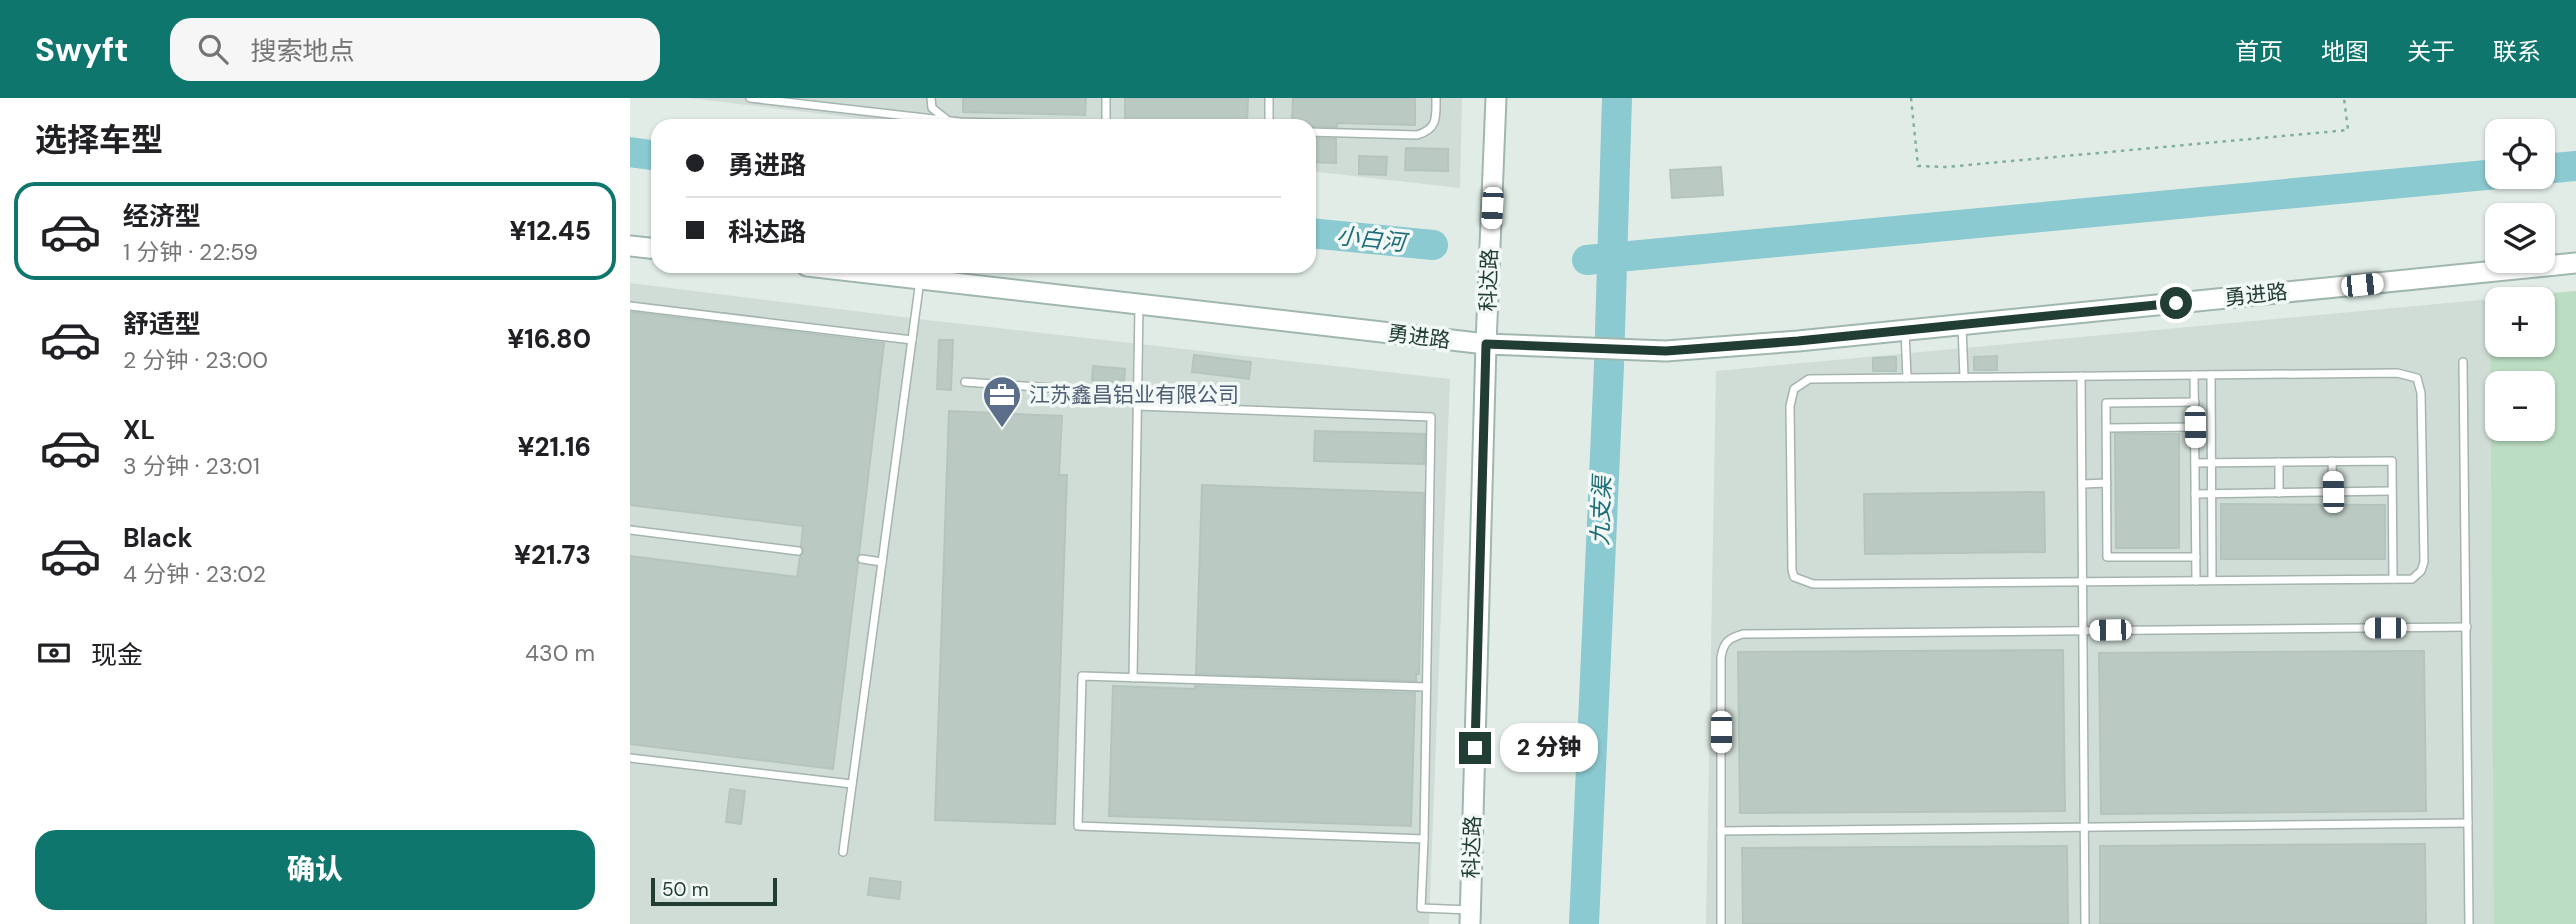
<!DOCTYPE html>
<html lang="zh">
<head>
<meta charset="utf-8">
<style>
  :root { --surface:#fff; --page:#f6f6f6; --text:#202124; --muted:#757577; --line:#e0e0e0; --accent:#0f766e }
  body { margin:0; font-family:"DM Sans","Noto Sans SC",sans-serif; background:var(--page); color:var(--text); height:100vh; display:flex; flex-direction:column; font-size:26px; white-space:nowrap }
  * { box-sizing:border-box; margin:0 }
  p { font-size:23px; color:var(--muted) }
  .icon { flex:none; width:38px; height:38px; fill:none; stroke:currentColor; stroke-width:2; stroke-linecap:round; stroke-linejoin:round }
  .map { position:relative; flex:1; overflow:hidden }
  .panel { display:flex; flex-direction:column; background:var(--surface); width:630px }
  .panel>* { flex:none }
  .top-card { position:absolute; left:21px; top:21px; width:665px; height:154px; border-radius:21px; box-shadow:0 2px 5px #0004; display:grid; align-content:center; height:154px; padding:0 35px; background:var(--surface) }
  .controls { position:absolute; left:1855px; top:21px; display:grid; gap:14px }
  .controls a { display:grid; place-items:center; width:70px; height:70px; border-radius:14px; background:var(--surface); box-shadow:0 2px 5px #0004; font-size:35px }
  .scale { position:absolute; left:21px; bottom:18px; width:126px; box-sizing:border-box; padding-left:7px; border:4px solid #223d34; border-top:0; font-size:19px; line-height:24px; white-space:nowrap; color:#223d34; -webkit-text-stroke:5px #f2f8f5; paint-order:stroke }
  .end { position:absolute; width:32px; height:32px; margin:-16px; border:9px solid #223d34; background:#fff; box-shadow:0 0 0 4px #fff }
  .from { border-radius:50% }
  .bubble { position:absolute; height:49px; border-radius:21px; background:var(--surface); box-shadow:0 2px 5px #0004; font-size:23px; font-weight:800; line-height:49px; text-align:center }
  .car { position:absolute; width:21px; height:42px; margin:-21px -10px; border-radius:9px; box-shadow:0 0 5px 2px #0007; background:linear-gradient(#fff 24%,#345 0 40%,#fff 0 76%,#345 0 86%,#fff 0) }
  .top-card b { display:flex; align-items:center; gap:24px; height:66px; font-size:26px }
  .top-card b+b { border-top:2px solid var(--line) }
  .top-card i { width:18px; height:18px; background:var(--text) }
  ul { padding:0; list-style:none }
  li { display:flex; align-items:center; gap:21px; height:98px; margin:0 14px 10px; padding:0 21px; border:4px solid transparent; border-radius:21px }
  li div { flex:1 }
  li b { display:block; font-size:26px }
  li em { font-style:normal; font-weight:800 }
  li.current { border-color:var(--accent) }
  li>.icon { width:63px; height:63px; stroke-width:1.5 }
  h2 { padding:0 35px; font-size:32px; line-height:84px }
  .pay { display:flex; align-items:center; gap:18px; height:77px; padding:0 35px; font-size:26px }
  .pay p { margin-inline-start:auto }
  .action { display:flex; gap:14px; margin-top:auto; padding:14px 35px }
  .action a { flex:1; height:80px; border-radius:21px; background:var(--accent); color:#fff; font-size:28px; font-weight:800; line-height:80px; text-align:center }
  header { display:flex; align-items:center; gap:42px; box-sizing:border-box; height:98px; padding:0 35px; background:var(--accent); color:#fff }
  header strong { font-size:33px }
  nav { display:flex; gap:38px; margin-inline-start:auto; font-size:24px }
  .search { width:490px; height:63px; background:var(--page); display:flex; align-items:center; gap:18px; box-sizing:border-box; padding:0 24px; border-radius:21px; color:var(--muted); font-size:26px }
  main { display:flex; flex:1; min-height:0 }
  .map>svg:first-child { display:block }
  .built { fill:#d0dcd6; fill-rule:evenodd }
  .green { fill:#bbddc2; fill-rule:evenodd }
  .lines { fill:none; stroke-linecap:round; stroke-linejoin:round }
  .river { stroke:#8bcad0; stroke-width:30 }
  .building { fill:#bacac2; stroke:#b4c5bd; stroke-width:2 }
  .lane-casing { stroke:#a5b4ae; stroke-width:10 }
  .secondary-casing { stroke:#a0b7ae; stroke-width:23 }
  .path { stroke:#83af9e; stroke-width:2.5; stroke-dasharray:3.5 5; stroke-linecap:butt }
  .lane { stroke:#fff; stroke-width:7 }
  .secondary { stroke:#fff; stroke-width:19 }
  .route { stroke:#223d34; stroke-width:9 }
  .labels { text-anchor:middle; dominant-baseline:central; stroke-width:7; stroke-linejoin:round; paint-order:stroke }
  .street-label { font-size:21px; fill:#223d34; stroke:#f2f8f5 }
  .service-label { font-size:21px; fill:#4e5e75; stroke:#f2f8f5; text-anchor:start }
  .water-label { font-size:23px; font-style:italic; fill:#1d6e78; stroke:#f2f8f5 }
</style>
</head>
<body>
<header>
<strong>Swyft</strong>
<div class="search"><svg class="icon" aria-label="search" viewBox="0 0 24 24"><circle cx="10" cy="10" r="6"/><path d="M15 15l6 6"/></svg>搜索地点</div>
<nav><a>首页</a><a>地图</a><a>关于</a><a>联系</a></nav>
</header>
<main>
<section class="panel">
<h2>选择车型</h2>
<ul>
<li class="current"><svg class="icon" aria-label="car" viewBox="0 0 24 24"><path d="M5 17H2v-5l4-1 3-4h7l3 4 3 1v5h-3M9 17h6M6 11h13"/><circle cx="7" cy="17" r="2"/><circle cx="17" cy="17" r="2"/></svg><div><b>经济型</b><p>1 分钟 · 22:59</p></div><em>¥12.45</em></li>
<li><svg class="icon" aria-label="car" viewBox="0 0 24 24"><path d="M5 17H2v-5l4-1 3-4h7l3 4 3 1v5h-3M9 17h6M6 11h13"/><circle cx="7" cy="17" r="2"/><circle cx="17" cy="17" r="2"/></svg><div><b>舒适型</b><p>2 分钟 · 23:00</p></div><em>¥16.80</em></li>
<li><svg class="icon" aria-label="car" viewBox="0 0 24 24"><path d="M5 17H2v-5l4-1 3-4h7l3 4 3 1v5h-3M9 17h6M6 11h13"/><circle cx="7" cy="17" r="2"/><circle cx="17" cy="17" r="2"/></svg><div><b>XL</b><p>3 分钟 · 23:01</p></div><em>¥21.16</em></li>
<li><svg class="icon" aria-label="car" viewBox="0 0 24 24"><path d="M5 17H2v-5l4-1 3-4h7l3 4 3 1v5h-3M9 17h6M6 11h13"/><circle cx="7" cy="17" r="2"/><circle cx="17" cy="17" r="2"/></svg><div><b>Black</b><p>4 分钟 · 23:02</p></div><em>¥21.73</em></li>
</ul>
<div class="pay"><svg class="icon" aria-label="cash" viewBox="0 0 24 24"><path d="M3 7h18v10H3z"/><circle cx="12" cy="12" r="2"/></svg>现金<p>430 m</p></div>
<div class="action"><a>确认</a></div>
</section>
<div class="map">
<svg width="1946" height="826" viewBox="0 0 1946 826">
  <rect width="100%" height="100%" fill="#e2ece7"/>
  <g class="built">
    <path d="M59 0H832L830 90 679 73V28H295Z"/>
    <path d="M0 185 297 222 820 281 799 826H0Z"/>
    <path d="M1946 193V826H1076L1086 273ZM1867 201H1913V247H1867ZM1867 285H1913V331H1867Z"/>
  </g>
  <path class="green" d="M1946 193V826H1864L1860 201ZM1867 201H1913V247H1867ZM1867 285H1913V331H1867Z"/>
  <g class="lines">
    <g class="river">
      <path d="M0 54 28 58"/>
      <path d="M1913 71 1946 68"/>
      <path d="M679 135 803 147"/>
      <path d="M957 162 1867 76"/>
      <path d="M954 826 979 267 987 0"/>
    </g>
  </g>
  <g class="building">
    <path d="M333 0H456L455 17 333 14Z"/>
    <path d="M495 0H618L617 25 495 22Z"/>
    <path d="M663 0H785V27L707 25V29L679 28V25L662 24Z"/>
    <path d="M679 40 706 41V65L679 64Z"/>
    <path d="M776 50 818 51V73L775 72Z"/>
    <path d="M729 58 757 59 756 77 729 76Z"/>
    <path d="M1091 69 1093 97 1042 100 1040 72Z"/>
    <path d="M0 214 254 245 229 456 226 461 228 465 203 671 0 646V458L167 479 170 459 174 453 171 448 173 428 0 407Z"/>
    <path d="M309 242H323L321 292 307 291Z"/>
    <path d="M564 257 621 264 619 281 562 274Z"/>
    <path d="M1367 258V272H1344V259Z"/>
    <path d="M1266 259V273H1243V260Z"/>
    <path d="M463 268 495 271 494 285 462 282Z"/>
    <path d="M319 313 432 318 429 377H437L425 726 305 722Z"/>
    <path d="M685 333 795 336 794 366 684 363Z"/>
    <path d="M1485 336H1549V450H1486Z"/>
    <path d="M572 387 794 395 789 576H786V583L566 576Z"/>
    <path d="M1414 394 1415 454 1235 456 1234 396Z"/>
    <path d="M1591 406 1755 407V461H1591Z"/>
    <path d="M1433 552 1435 713 1110 715 1108 554Z"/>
    <path d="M1794 553 1796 713 1471 716 1469 555Z"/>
    <path d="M483 588 565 591V588L785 595 781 728 479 718Z"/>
    <path d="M100 691 115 693 111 726 96 724Z"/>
    <path d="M1795 746 1796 826H1470V748Z"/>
    <path d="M1437 748 1438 826H1113L1112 750Z"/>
    <path d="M240 780 271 784 269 801 238 797Z"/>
  </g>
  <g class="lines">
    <defs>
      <g id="lane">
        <path d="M120 0 330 24 478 28"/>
        <path d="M301 0 302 10 316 21"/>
        <path d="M476 28V0"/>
        <path d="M639 28V0"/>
        <path d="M679 34 787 37C808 31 806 19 806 0"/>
        <path d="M0 208 282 242"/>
        <path d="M1332 228 1334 279"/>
        <path d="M1275 233 1277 280"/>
        <path d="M1833 264 1839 826"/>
        <path d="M1767 275 1787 280 1791 295 1794 464 1791 473 1782 481 1205 486H1183L1164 479 1162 472 1160 308 1164 291 1179 281Z"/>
        <path d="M1564 277 1566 483"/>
        <path d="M1581 277 1582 482"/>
        <path d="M1451 278 1455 826"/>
        <path d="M335 284 508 296"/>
        <path d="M1565 304 1476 305 1477 459H1566"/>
        <path d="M507 308 801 319 794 741 448 728 452 578 796 589"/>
        <path d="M1477 330 1565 329"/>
        <path d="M1702 363 1703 394"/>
        <path d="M1649 364V395"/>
        <path d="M1565 365 1762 363 1763 481"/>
        <path d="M1452 386 1477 385"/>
        <path d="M1565 396 1762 393"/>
        <path d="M0 432 168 453"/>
        <path d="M232 461 252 464"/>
        <path d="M503 580 509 207"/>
        <path d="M0 660 222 686"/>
        <path d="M1091 733 1838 725"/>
        <path d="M794 741 791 810 840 812"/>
        <path d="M213 754 290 182"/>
        <path d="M1091 826V560C1093 544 1099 540 1113 536L1837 529"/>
      </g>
      <g id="secondary">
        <path d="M0 148 28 151"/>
        <path d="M177 168 856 246 1036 253 1168 243 1946 165"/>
        <path d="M840 826 856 246 866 0"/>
      </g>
    </defs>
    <use href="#lane" class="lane-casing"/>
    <use href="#secondary" class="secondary-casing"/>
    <path class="path" d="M1281 0 1288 68 1316 69 1718 32 1714 0"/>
    <use href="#lane" class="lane"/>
    <use href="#secondary" class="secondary"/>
  </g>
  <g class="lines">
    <path class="route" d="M845 650 856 246 1036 253 1168 243 1546 205"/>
  </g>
  <defs>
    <symbol id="office-pin" viewBox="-11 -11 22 30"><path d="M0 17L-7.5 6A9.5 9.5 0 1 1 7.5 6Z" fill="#5c6f8a" stroke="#f2f8f5"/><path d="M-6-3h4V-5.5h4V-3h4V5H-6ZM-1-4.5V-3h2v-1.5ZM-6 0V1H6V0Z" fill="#fff"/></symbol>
  </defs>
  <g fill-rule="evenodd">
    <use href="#office-pin" x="350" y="275" width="44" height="60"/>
  </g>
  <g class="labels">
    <g class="street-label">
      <text transform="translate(859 182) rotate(-88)">科达路</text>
      <text transform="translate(1626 197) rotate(-6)">勇进路</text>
      <text transform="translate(789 239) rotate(7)">勇进路</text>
      <text transform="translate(842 749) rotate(-88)">科达路</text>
    </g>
    <g class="service-label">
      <text x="399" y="297">江苏鑫昌铝业有限公司</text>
    </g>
    <g class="water-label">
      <text transform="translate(741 141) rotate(6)">小白河</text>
      <text transform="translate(971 413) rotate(-88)">九支渠</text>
    </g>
  </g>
</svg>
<div class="controls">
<a><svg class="icon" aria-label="locate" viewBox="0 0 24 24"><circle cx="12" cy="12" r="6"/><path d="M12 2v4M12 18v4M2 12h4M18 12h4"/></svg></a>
<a><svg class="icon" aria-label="layers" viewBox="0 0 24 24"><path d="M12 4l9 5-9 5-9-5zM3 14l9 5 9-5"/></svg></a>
<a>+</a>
<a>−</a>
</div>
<div class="scale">50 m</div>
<i class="end from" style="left:1546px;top:205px"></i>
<i class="end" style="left:845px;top:650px"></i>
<div class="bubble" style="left:870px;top:625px;width:98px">2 分钟</div>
<i class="car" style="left:862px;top:110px;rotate:183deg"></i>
<i class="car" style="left:1732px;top:187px;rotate:84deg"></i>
<i class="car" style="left:1565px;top:329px;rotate:179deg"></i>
<i class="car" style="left:1703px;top:394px;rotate:359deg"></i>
<i class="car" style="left:1755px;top:530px;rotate:270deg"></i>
<i class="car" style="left:1480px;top:532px;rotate:269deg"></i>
<i class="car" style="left:1091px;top:634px;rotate:180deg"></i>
<div class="top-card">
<b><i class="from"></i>勇进路</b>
<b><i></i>科达路</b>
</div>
</div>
</main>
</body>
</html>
